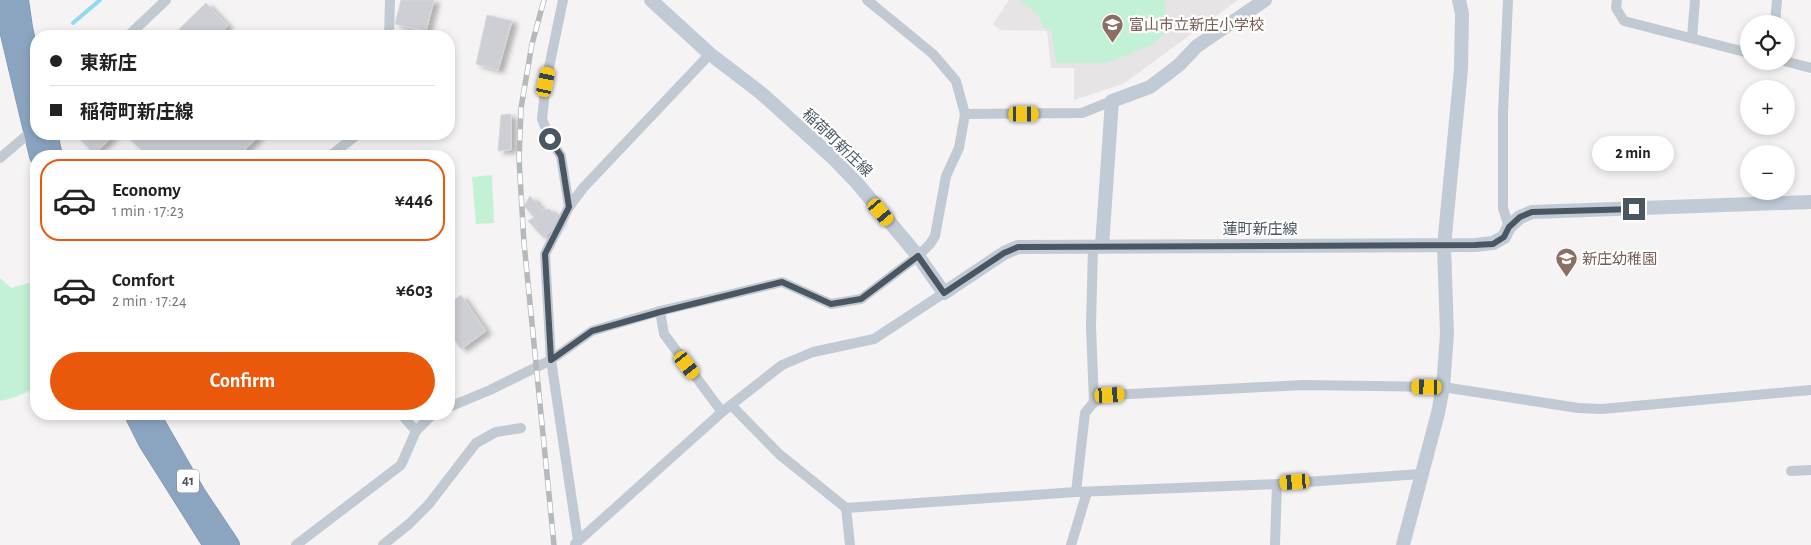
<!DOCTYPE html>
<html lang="en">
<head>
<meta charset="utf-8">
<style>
  :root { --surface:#fff; --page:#f2f2f2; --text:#222; --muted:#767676; --line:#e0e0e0; --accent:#ea580c }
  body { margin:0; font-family:"Alegreya Sans","Noto Sans JP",sans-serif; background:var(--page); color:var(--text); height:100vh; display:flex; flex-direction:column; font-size:19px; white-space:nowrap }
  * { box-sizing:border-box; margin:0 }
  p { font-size:16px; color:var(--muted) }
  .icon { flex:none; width:28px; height:28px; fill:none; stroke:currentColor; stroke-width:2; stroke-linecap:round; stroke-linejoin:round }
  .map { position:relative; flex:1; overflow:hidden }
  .side { position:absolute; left:30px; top:150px; width:425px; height:270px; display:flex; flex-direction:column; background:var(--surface); border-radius:20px; box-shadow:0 2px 8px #0003 }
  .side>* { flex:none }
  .banner { position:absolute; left:30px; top:30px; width:425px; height:110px; border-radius:20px; box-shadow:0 2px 8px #0003; display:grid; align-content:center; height:110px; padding:0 20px; background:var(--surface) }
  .tools { position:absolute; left:1740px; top:15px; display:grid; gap:10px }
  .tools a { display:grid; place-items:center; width:55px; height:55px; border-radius:50%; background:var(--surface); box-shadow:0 2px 8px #0003; font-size:25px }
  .end { position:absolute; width:22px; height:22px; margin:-11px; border:6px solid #4a5661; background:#fff; box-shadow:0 0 0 2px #fff }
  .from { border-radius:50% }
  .bubble { position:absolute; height:35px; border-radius:18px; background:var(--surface); box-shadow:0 2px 8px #0003; font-size:16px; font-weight:600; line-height:35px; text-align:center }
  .car { position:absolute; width:15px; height:30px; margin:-15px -8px; border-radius:6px; box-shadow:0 0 4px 1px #0007; background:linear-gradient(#f5c518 24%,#345 0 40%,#f5c518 0 76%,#345 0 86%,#f5c518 0) }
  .banner b { display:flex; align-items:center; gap:18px; height:48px; font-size:19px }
  .banner b+b { border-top:1px solid var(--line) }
  .banner i { width:12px; height:12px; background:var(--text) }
  ul { padding:9px 0 0; list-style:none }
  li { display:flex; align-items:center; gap:15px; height:82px; margin:0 10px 8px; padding:0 10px; border:2px solid transparent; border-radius:20px }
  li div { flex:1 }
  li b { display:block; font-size:19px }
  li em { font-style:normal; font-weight:600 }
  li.active { border-color:var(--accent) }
  li>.icon { width:45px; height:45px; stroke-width:1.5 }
  .action { display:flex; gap:10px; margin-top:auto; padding:10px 20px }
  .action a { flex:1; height:58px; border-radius:30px; background:var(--accent); color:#fff; font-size:20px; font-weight:600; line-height:58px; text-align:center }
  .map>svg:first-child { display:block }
  .education { fill:#e6e4e5 }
  .green { fill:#c3f1d5 }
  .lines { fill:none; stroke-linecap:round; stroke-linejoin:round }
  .stream { stroke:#90daee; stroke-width:4 }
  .building { fill:#cdcfd5; stroke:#d7d9de; filter:url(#shadow) }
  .highway-casing { stroke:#7690ad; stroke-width:20 }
  .street { stroke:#c1cad2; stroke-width:10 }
  .secondary { stroke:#c1cbd6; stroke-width:14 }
  .highway { stroke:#8ba5c1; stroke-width:19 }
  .rail-casing { stroke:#b5b8bd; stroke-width:5.5 }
  .rail { stroke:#fff; stroke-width:4; stroke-dasharray:11; stroke-linecap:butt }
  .route { stroke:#4a5661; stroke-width:6 }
  .labels { text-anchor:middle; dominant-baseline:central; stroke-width:4.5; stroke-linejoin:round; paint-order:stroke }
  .shield { fill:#fff; stroke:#808990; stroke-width:1 }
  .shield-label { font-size:14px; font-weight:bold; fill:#4a5661 }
  .education-label { font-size:15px; fill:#785e54; stroke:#fff; text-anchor:start }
  .street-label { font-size:15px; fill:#4a5661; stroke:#fff }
</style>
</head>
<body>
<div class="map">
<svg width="1811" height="545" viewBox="0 0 1811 545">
  <defs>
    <filter id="shadow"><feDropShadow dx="5.5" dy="3" stdDeviation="2.5" flood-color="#0004"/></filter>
  </defs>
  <rect width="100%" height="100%" fill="#f5f3f3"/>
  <path class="education" d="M1009 0H1238L1123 84 1074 100V68H1051L1047 31 1000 30 993 24Z"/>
  <g class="green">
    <path d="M1020 0H1165L1166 32 1152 45 1106 63H1056L1051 29 1044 28 1038 15Z"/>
    <path d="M492 175 494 223 476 224 472 177Z"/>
    <path d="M0 278 11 288 36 281V388L13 398 0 401Z"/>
  </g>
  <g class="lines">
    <path class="stream" d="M73 23 100 0"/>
  </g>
  <g class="building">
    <path d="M401 0H434L426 31 395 24Z"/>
    <path d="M206 3 228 26 217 36H172Z"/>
    <path d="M487 15 512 21 498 70 476 64Z"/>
    <path d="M511 114V150L498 151 501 115Z"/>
    <path d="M79 134H115L94 154 77 136Z"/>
    <path d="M125 134H255L258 137 238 156H147Z"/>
    <path d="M530 196 542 210 549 209 560 220 544 238 528 221 534 217 524 206Z"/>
    <path d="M461 295 486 331 461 349 449 332V304Z"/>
  </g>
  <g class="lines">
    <defs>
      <g id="highway">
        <path d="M2 0 39 156"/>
        <path d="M19 0 23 28 36 86"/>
        <path d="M48 134 53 156"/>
        <path d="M134 414 148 442 213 545"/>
        <path d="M150 414 196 494 230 545"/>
      </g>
    </defs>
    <use href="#highway" class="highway-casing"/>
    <g class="street">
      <path d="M563 0 546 82 542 119 550 139 561 156 569 207"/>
      <path d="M1508 0 1503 112V208L1509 227"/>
      <path d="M1617 0 1616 8 1624 21 1749 53"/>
      <path d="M1775 24 1777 0"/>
      <path d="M128 36 166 0"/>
      <path d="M389 36 390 0"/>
      <path d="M1692 38 1695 0"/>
      <path d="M1784 61 1811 68"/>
      <path d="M965 114 1082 113 1112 101"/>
      <path d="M330 156 358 134"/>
      <path d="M0 158 33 130"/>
      <path d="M1093 246 1091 327 1094 402"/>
      <path d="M660 311 664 334 722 412"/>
      <path d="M732 406 779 454 846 508 1076 492 1277 484 1421 474"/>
      <path d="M449 407 490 390 551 360 592 331 660 311 782 282 831 304 861 299 918 256 930 244 935 236 946 176 959 148 965 114 956 81 933 54 867 0"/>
      <path d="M401 414 416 431"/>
      <path d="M1791 471 1811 470"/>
      <path d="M1076 492 1085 413 1094 402 1111 395 1303 385 1443 387 1578 408 1602 409 1811 390"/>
      <path d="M846 508 850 545"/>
      <path d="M578 541 551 360 545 254 569 207 583 188 710 54"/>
      <path d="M575 544 722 412 782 365 813 352 874 339 944 293"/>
      <path d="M296 545 401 465 416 431 433 414"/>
      <path d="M383 545 409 524 429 504 476 443 496 432 521 428"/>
      <path d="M1071 545 1087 492"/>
      <path d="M1275 545 1277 484"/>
    </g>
    <g class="secondary">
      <path d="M651 0 710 54 761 93 832 157 857 183 918 256 944 293 1004 253 1018 247 1475 245 1493 243 1504 237 1509 227 1520 217 1532 212 1811 202"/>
      <path d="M1102 246 1112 101 1150 87 1179 65 1197 46 1265 0"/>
      <path d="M1403 545 1438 413 1443 387 1447 334 1444 246 1461 69 1462 14 1459 0"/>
    </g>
    <use href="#highway" class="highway"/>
    <defs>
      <path id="rail" d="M544 0 532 44 521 108 519 159 524 243 554 545"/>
    </defs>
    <use href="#rail" class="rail-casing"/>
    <use href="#rail" class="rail"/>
  </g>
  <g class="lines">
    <path class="route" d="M550 139 561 156 569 207 545 254 551 360 592 331 660 312 782 282 831 304 861 299 918 256 944 293 1004 253 1018 247 1475 245 1493 244 1504 237 1509 227 1520 217 1532 212 1634 209"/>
  </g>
  <defs>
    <symbol id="school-pin" viewBox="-11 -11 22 30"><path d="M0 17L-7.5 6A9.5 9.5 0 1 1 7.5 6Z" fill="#8d6e63" stroke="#fff"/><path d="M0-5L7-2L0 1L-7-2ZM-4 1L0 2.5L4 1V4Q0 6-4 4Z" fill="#fff"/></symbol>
  </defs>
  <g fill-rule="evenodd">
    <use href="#school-pin" x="1100" y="12" width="25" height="34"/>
    <use href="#school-pin" x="1554" y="246" width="25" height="34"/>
  </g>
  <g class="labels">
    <rect class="shield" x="177" y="469.5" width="22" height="23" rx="4"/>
    <g class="shield-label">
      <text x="188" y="481">41</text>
    </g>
    <g class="education-label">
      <text x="1129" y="25">富山市立新庄小学校</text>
      <text x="1582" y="259">新庄幼稚園</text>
    </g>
    <g class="street-label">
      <text transform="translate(837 143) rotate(44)">稲荷町新庄線</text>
      <text x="1260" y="229">蓮町新庄線</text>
    </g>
  </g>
</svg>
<div class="tools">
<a><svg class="icon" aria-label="locate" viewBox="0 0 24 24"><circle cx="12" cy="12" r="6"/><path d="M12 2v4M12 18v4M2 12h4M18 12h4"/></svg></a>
<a>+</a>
<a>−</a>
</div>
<i class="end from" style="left:550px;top:139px"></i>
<i class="end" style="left:1634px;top:209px"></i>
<div class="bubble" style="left:1592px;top:136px;width:82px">2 min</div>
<i class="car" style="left:546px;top:82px;rotate:12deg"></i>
<i class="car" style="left:1024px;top:114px;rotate:90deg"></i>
<i class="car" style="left:881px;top:212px;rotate:140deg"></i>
<i class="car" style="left:687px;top:365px;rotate:143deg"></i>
<i class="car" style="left:1427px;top:387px;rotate:271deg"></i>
<i class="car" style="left:1110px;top:395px;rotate:87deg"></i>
<i class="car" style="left:1295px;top:482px;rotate:266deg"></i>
<div class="banner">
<b><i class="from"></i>東新庄</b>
<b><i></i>稲荷町新庄線</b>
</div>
<section class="side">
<ul>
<li class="active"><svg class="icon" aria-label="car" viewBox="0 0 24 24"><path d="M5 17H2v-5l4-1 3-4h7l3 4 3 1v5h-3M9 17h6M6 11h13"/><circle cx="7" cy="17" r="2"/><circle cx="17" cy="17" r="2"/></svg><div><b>Economy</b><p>1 min · 17:23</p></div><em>¥446</em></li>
<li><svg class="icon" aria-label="car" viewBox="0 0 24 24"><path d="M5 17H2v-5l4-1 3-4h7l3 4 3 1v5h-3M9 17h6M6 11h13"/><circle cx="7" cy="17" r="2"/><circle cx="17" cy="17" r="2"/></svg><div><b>Comfort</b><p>2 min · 17:24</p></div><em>¥603</em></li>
</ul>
<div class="action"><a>Confirm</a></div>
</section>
</div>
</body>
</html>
